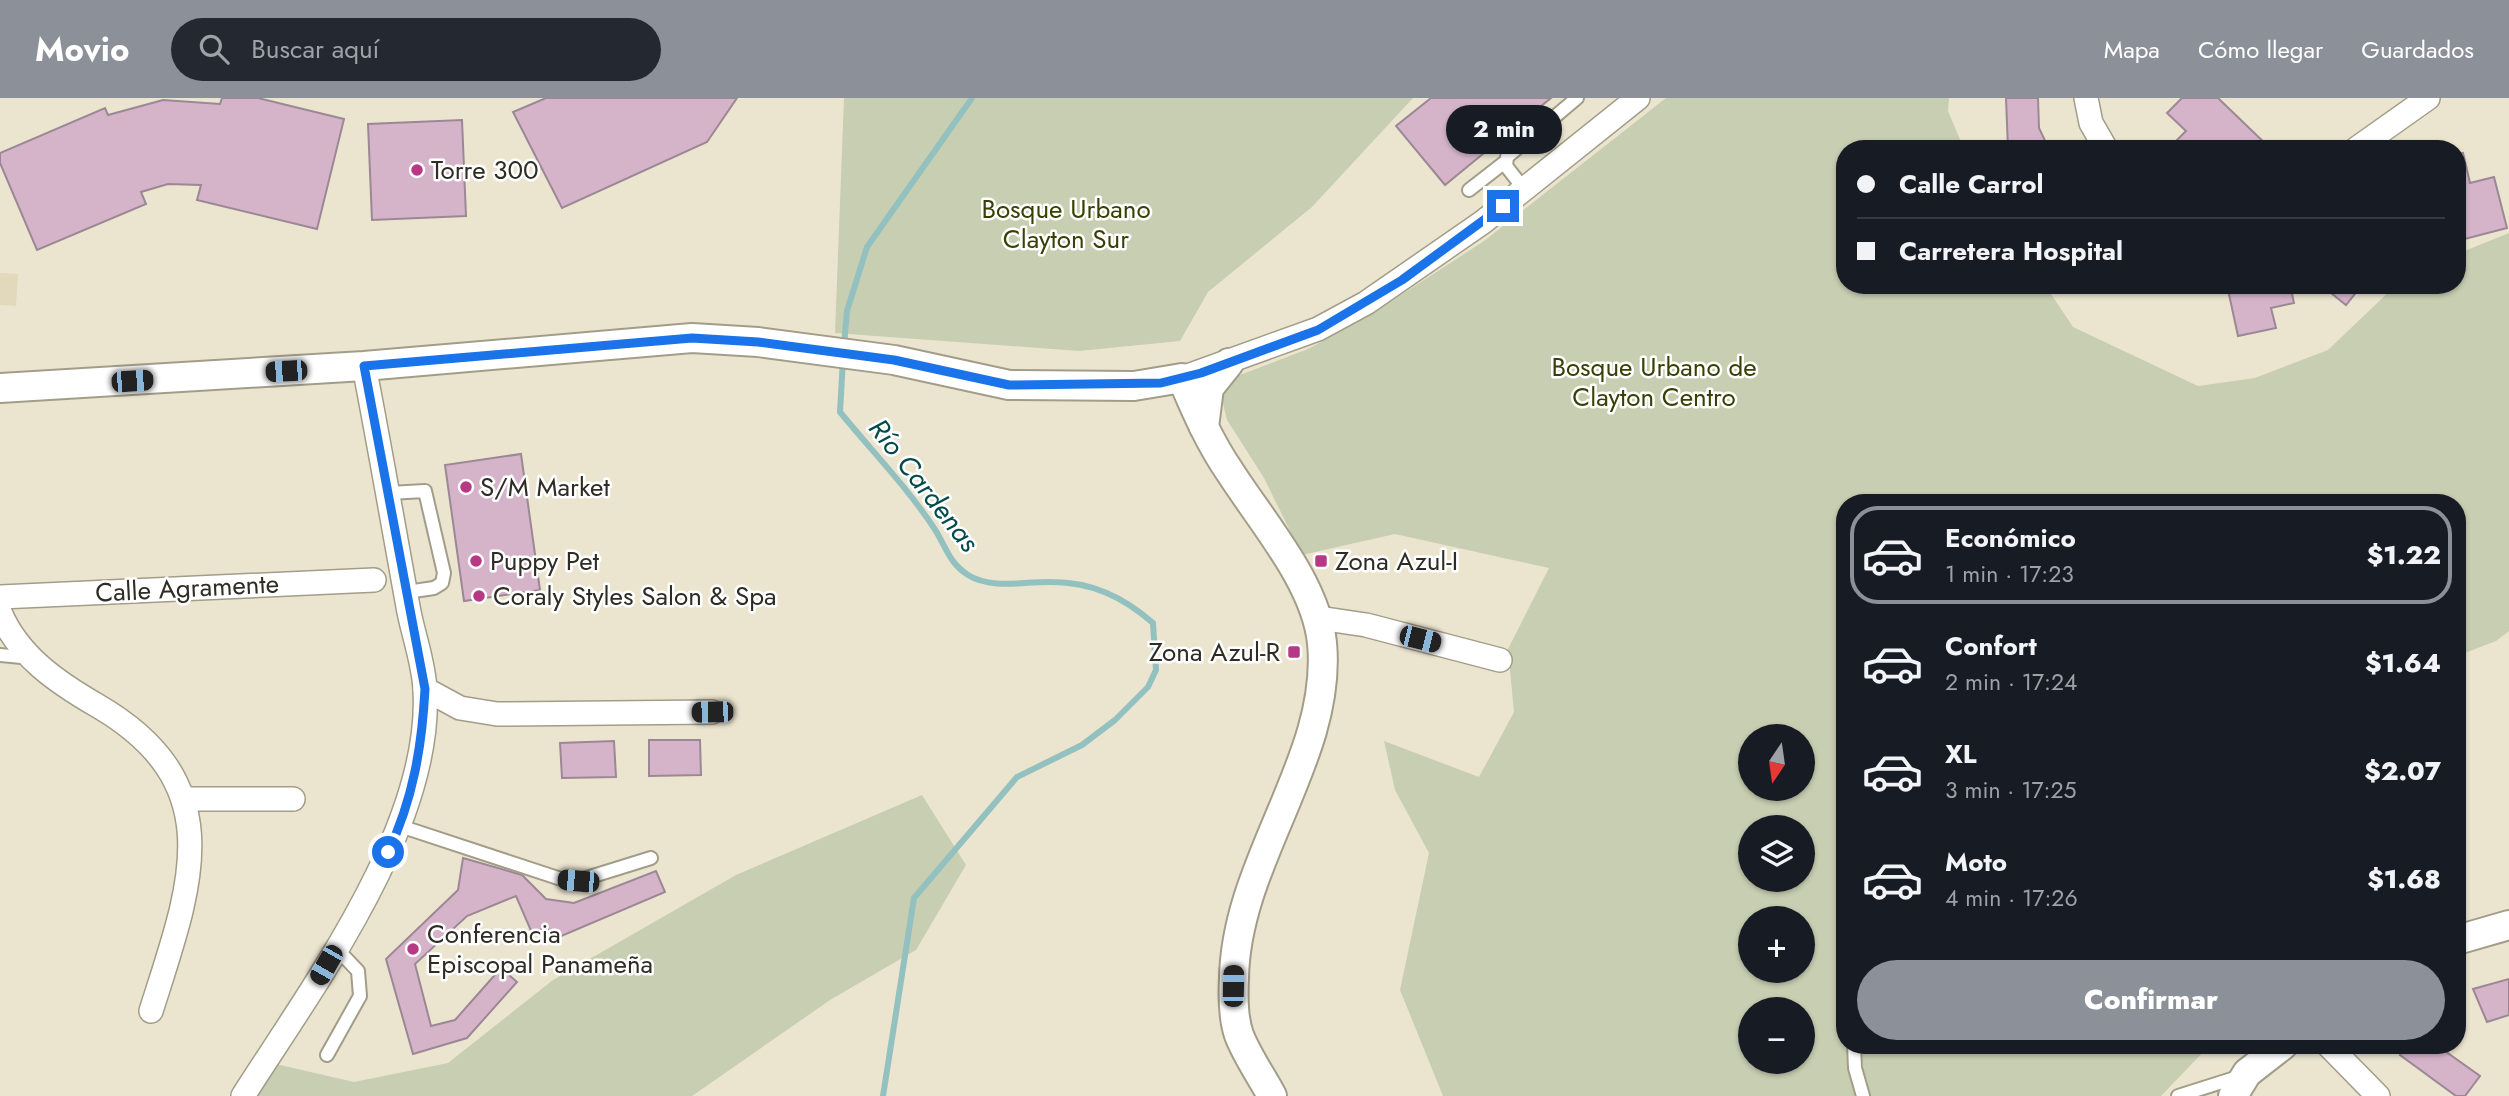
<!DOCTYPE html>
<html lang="es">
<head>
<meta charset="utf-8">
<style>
  :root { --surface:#171b24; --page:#242831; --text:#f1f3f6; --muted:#9ea1a6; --line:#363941; --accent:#8c9099 }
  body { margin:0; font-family:Jost,sans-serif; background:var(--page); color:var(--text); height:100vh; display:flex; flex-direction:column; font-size:26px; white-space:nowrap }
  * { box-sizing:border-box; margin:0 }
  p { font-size:23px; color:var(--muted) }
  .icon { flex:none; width:38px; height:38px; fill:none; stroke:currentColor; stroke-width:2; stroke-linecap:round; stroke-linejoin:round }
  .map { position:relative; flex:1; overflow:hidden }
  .sheet { position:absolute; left:1836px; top:396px; width:630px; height:560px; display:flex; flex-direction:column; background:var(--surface); border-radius:28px; box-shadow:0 2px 5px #0004 }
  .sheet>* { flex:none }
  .top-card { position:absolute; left:1836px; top:42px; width:630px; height:154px; border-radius:28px; box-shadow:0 2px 5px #0004; display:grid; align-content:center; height:154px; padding:0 21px; background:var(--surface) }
  .needle { width:46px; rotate:193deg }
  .controls { position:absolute; left:1738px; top:626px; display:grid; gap:14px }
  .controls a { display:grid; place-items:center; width:77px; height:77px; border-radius:50%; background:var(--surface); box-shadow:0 2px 5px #0004; font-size:35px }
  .end { position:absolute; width:32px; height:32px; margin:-16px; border:9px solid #1a73e8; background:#fff; box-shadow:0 0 0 4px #fff }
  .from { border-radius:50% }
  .bubble { position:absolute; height:49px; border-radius:24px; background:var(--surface); box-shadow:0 2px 5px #0004; font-size:23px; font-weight:800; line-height:49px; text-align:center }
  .car { position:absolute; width:21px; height:42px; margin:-21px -10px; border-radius:9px; box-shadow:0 0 5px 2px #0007; background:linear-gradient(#222 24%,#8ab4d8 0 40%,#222 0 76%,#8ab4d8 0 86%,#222 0) }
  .top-card b { display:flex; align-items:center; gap:24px; height:66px; font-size:26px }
  .top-card b+b { border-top:2px solid var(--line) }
  .top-card i { width:18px; height:18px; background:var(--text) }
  ul { padding:12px 0 0; list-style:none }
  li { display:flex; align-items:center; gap:21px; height:98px; margin:0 14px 10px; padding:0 7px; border:4px solid transparent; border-radius:28px }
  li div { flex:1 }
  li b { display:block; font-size:26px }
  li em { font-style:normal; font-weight:800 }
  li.on { border-color:var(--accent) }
  li>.icon { width:63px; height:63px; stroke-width:1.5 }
  .cta { display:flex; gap:14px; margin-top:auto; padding:14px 21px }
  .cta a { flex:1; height:80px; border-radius:42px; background:var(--accent); color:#fff; font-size:28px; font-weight:800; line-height:80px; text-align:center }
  header { display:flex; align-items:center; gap:42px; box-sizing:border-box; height:98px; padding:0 35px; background:var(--accent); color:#fff }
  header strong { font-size:33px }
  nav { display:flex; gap:38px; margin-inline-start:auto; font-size:24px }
  .search { width:490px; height:63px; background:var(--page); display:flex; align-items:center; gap:18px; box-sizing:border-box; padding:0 24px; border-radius:38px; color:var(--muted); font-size:26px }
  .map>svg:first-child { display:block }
  .built { fill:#e2d9bd }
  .green { fill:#c8ceb2; fill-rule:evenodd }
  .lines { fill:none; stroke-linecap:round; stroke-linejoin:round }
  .stream { stroke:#93c1c0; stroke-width:6 }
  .building { fill:#d5b4ca; stroke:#9b8894; stroke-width:2 }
  .service-casing { stroke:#a29d89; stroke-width:16 }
  .minor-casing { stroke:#a29d89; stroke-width:26 }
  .tertiary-casing { stroke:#a29d89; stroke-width:32 }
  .service { stroke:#fff; stroke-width:12 }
  .minor { stroke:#fff; stroke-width:23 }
  .tertiary { stroke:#fff; stroke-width:28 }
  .route { stroke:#1a73e8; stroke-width:9 }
  .poi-dot { fill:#b73884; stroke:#fff; stroke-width:2.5 }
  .labels { text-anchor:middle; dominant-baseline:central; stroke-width:5; stroke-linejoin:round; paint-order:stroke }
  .poi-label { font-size:26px; fill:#2e2c24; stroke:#fff; text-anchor:start }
  .park-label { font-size:26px; fill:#394004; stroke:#fff }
  .street-label { font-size:26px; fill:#2e2c24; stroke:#fff }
  .water-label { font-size:28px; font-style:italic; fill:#034b4b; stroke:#fff }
</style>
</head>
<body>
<header>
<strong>Movio</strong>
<div class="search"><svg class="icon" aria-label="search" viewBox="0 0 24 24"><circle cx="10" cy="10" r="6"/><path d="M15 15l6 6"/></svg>Buscar aquí</div>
<nav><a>Mapa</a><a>Cómo llegar</a><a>Guardados</a></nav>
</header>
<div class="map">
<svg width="2509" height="998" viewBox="0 0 2509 998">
  <rect width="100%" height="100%" fill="#ebe5d0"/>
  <path class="built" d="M0 175 18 176 16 208 0 207Z"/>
  <g class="green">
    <path d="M844 0H1413L1312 109 1208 194 1180 243 1079 253 835 235Z"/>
    <path d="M1666 0H1949L1948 13 1964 51H1844V187H2045L2073 229 2198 288 2255 280 2328 252 2396 187H2457V156L2509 135V533L2496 543 2457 558V404H1844V947H2210L2161 998H1443L1400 892 1429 755 1395 692 1384 643 1479 679 1514 614 1508 551 1549 470 1395 436 1302 457 1264 380 1227 322 1221 297 1232 280 1308 251 1367 219 1484 143ZM1750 639H1802V691H1750ZM1750 730H1802V782H1750ZM1750 821H1802V873H1750ZM1750 912H1802V964H1750Z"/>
    <path d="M922 697 966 767 916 852 830 902 692 998H250L276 966 354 984 448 965 553 882 736 777Z"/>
  </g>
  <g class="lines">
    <g class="stream">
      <path d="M844 247 847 213 867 149 972 0"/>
      <path d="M843 261 840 314C871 352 907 389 934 430 946 448 948 464 968 477 992 492 1026 483 1052 484 1092 484 1123 499 1153 525L1156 572 1148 589 1115 622 1082 647 1017 679 914 800 883 998"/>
    </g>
  </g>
  <g class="building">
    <path d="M222 0H258L344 21 317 131 197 102 201 87 168 86 141 94 146 106 37 152 0 65V55L105 10 108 17 163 2 220 6Z"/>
    <path d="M546 0H737L707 44 562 110 513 14Z"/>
    <path d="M1431 0H1551L1445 87 1396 28Z"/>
    <path d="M2006 0H2038L2039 30 2049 51H2008Z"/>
    <path d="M2182 0H2218L2271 51H2168L2186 33 2167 15Z"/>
    <path d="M462 22 466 118 372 122 368 26Z"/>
    <path d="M2463 55 2470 85 2494 79 2507 130 2457 143V56Z"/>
    <path d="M2227 187H2290L2294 205 2271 210 2276 230 2238 238Z"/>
    <path d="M2321 187H2362L2346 207Z"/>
    <path d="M521 356 540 492 464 503 445 367Z"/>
    <path d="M649 642H700L701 677 649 678Z"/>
    <path d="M614 643 616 679 562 680 560 645Z"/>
    <path d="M463 760 522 777 546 801 574 805 656 773 665 794 552 842 547 829 532 835 516 798 467 818 415 866 431 928 455 922 501 870 517 884 467 940 413 956 386 861 458 792Z"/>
    <path d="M2509 881V917L2487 924 2473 891Z"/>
    <path d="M2408 947H2450L2445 953 2480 978 2465 998H2456L2400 957Z"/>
  </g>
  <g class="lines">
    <defs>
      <g id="service">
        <path d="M1524 91 1506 68 1507 59 1577 0"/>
        <path d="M1469 92 1505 64"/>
        <path d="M389 395 425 393 444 475 442 485 434 490 407 494"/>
        <path d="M0 557 32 560"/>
        <path d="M400 728 561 781 577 783 651 760"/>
        <path d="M1854 947 1855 970 1863 998"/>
        <path d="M327 957 360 898 358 873 336 850"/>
        <path d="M2178 998 2241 978"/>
      </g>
      <g id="minor">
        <path d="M2086 0 2091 25 2106 51"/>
        <path d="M2356 51 2428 0"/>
        <path d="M1182 280 1318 231 1366 205 1483 124 1638 0"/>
        <path d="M0 499 374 482"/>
        <path d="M0 514C18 558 58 585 98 608 233 687 190 790 151 913"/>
        <path d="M1319 520 1366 527 1500 562"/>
        <path d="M425 591 460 610 497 616 712 614"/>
        <path d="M185 701H293"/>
        <path d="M2328 947 2378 998"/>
        <path d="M243 998C313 888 433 727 425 592 424 566 414 539 409 514 394 432 380 350 364 268"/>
      </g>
      <g id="tertiary">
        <path d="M0 290 364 268 692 240 758 244 894 262 1009 287 1134 288 1182 280C1196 313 1210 345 1230 374 1262 424 1316 485 1322 545 1333 659 1236 762 1234 880 1233 899 1233 920 1239 937 1247 958 1262 979 1272 998"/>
        <path d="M1204 329 1209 290 1229 265"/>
        <path d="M2457 842 2509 827"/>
        <path d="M2233 998 2247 975 2283 947"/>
      </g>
    </defs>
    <use href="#service" class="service-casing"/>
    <use href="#minor" class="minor-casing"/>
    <use href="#tertiary" class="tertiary-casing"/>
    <use href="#service" class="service"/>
    <use href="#minor" class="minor"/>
    <use href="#tertiary" class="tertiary"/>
  </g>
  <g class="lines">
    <path class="route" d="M388 754C413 702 422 648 425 591L364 268 692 240 758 244 894 262 1009 287 1161 285 1201 275 1318 232 1402 182 1503 108"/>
  </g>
  <g class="poi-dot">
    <circle cx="417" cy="72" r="7"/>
    <circle cx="466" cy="389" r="7"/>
    <circle cx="476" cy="463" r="7"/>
    <rect x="1314" y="456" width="14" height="14" rx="3.5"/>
    <circle cx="479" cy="498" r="7"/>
    <rect x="1287" y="547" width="14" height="14" rx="3.5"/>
    <circle cx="413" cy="851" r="7"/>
  </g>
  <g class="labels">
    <g class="poi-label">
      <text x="431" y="72">Torre 300</text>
      <text x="480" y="389">S/M Market</text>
      <text x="490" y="463">Puppy Pet</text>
      <text x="1335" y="463">Zona Azul-I</text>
      <text x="493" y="498">Coraly Styles Salon &amp; Spa</text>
      <text x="1280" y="554" text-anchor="end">Zona Azul-R</text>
      <text x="427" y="836">Conferencia<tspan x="427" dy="30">Episcopal Panameña</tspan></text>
    </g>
    <g class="park-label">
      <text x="1066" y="111">Bosque Urbano<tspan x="1066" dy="30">Clayton Sur</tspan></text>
      <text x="1654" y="269">Bosque Urbano de<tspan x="1654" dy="30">Clayton Centro</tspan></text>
    </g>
    <g class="street-label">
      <text transform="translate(187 490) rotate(-3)">Calle Agramente</text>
    </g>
    <g class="water-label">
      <text transform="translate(924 387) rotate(52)">Río Cardenas</text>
    </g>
  </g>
</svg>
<div class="controls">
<a><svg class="needle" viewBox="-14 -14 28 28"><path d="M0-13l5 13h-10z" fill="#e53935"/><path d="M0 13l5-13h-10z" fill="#9ea1a6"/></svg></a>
<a><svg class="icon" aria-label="layers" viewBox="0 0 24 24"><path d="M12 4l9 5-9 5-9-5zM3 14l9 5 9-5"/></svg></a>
<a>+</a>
<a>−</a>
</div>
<i class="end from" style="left:388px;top:754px"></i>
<i class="end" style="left:1503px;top:108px"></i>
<div class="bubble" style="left:1446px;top:7px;width:116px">2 min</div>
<i class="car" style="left:286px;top:273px;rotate:267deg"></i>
<i class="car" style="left:132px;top:283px;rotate:86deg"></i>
<i class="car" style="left:1420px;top:541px;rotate:104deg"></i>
<i class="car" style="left:712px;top:614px;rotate:269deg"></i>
<i class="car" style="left:578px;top:783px;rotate:275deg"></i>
<i class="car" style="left:326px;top:867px;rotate:210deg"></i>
<i class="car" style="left:1233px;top:888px;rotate:1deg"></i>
<div class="top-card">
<b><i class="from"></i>Calle Carrol</b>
<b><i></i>Carretera Hospital</b>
</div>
<section class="sheet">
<ul>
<li class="on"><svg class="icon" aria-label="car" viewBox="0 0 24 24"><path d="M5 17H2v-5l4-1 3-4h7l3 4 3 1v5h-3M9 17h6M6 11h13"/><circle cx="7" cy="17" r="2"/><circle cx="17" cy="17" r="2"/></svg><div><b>Económico</b><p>1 min · 17:23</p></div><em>$1.22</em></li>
<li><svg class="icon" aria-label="car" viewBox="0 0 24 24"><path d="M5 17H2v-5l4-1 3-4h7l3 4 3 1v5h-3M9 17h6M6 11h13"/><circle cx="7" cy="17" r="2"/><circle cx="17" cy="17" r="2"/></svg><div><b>Confort</b><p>2 min · 17:24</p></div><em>$1.64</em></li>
<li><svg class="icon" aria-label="car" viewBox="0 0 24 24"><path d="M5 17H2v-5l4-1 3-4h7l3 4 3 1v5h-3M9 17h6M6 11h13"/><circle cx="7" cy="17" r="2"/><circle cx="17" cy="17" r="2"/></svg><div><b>XL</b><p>3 min · 17:25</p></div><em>$2.07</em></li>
<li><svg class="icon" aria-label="car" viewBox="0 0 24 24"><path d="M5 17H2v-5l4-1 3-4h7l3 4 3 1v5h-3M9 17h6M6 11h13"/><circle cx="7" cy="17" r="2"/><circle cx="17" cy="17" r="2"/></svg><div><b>Moto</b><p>4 min · 17:26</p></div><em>$1.68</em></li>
</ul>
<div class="cta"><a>Confirmar</a></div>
</section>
</div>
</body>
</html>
